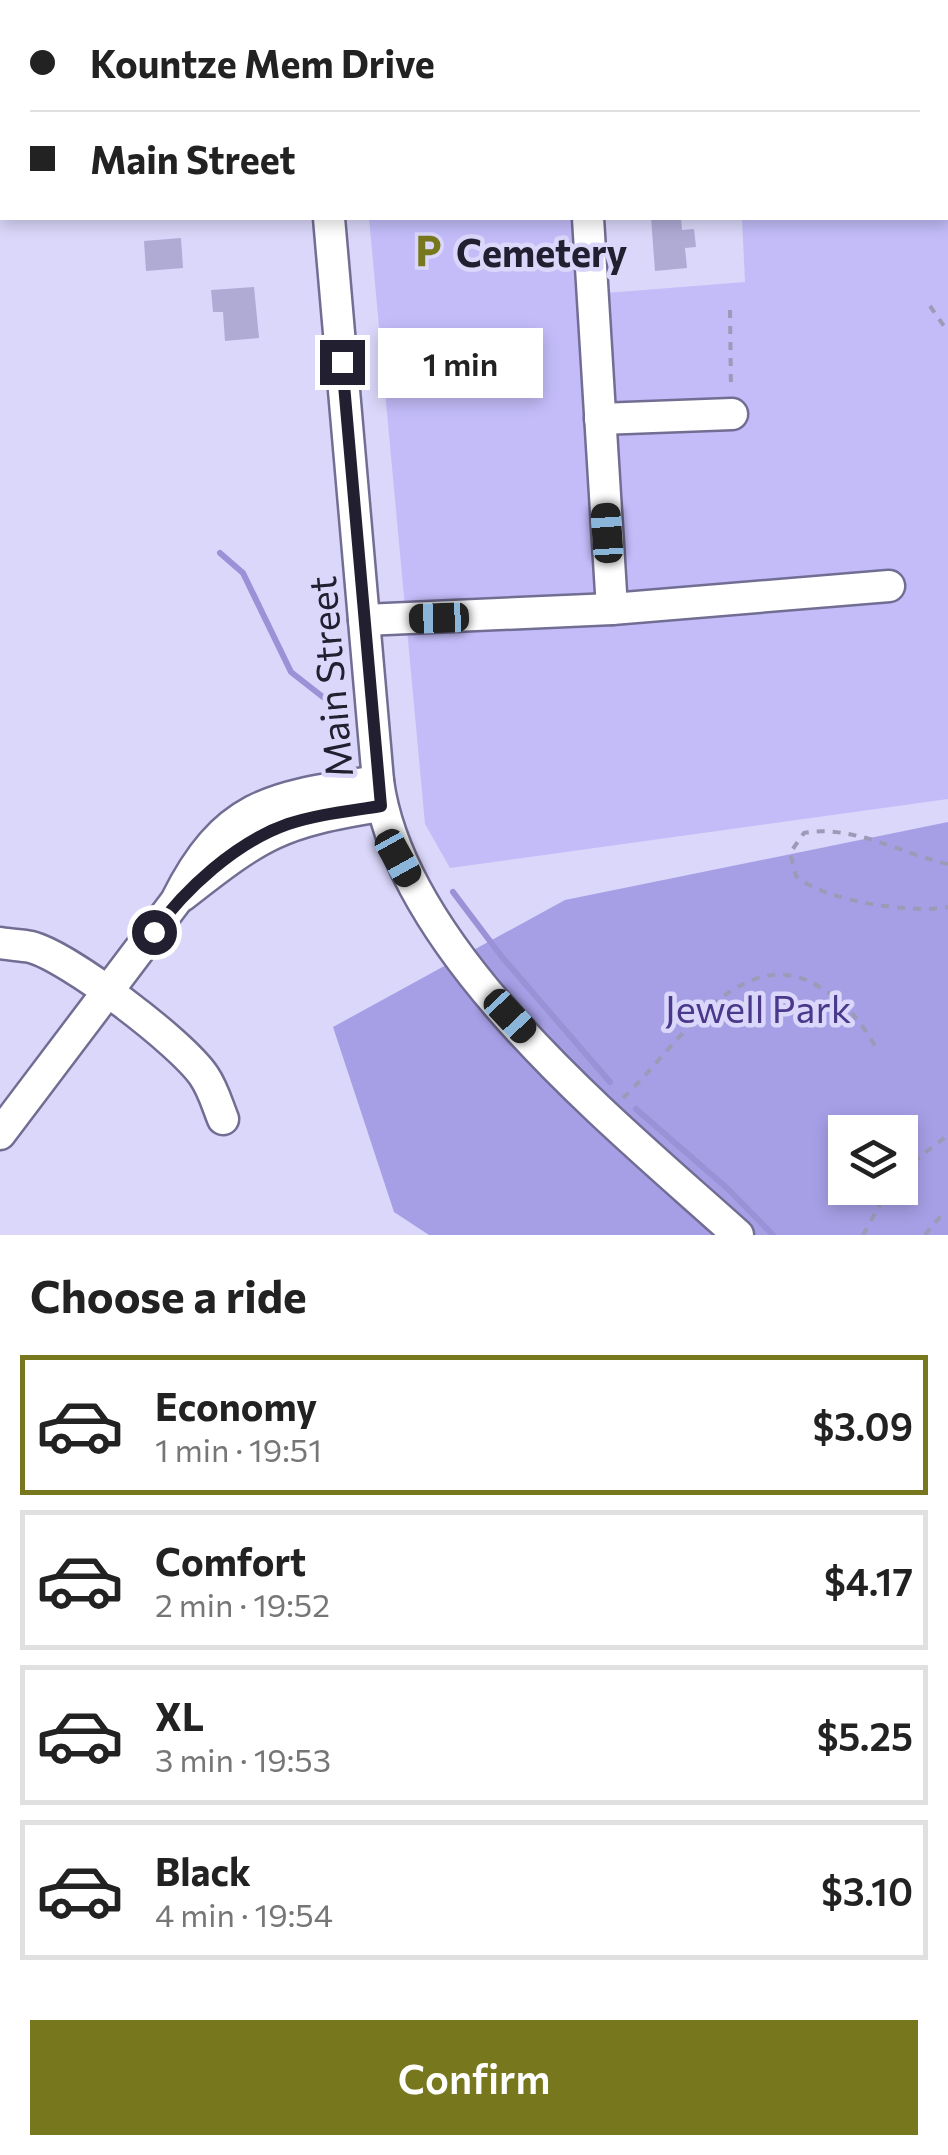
<!DOCTYPE html>
<html lang="en">
<head>
<meta charset="utf-8">
<style>
  :root { --surface:#fff; --page:#f6f6f6; --text:#222; --muted:#767676; --line:#e0e0e0; --accent:#77771d }
  body { margin:0; font-family:Commissioner,sans-serif; background:var(--page); color:var(--text); height:100vh; display:flex; flex-direction:column; font-size:38px; white-space:nowrap }
  * { box-sizing:border-box; margin:0 }
  p { font-size:32px; color:var(--muted) }
  .icon { flex:none; width:55px; height:55px; fill:none; stroke:currentColor; stroke-width:2; stroke-linecap:round; stroke-linejoin:round }
  .map { position:relative; height:1235px; overflow:hidden }
  .details { display:flex; flex-direction:column; background:var(--surface); flex:1 }
  .details>* { flex:none }
  .hud { position:absolute; left:0px; top:0px; width:950px; height:220px; box-shadow:0 5px 15px #0003; display:grid; align-content:center; height:220px; padding:0 30px; background:var(--surface) }
  .tools { position:absolute; left:828px; top:1115px; display:grid; gap:20px }
  .tools a { display:grid; place-items:center; width:90px; height:90px; border-radius:0px; background:var(--surface); box-shadow:0 5px 15px #0003; font-size:50px }
  .end { position:absolute; width:45px; height:45px; margin:-22px; border:12px solid #222030; background:#fff; box-shadow:0 0 0 5px #fff }
  .from { border-radius:50% }
  .bubble { position:absolute; height:70px; border-radius:0px; background:var(--surface); box-shadow:0 5px 15px #0003; font-size:32px; font-weight:600; line-height:70px; text-align:center }
  .car { position:absolute; width:30px; height:60px; margin:-30px -15px; border-radius:12px; box-shadow:0 0 8px 2px #0007; background:linear-gradient(#222 24%,#8ab4d8 0 40%,#222 0 76%,#8ab4d8 0 86%,#222 0) }
  .hud b { display:flex; align-items:center; gap:35px; height:95px; font-size:38px }
  .hud b+b { border-top:2px solid var(--line) }
  .hud i { width:25px; height:25px; background:var(--text) }
  ul { padding:0; list-style:none }
  li { display:flex; align-items:center; gap:30px; height:140px; margin:0 20px 15px; padding:0 10px; border:5px solid var(--line); border-radius:0px }
  li div { flex:1 }
  li b { display:block; font-size:38px }
  li em { font-style:normal; font-weight:600 }
  li.selected { border-color:var(--accent) }
  li>.icon { width:90px; height:90px; stroke-width:1.5 }
  h2 { padding:0 30px; font-size:45px; line-height:120px }
  .action { display:flex; gap:20px; margin-top:auto; padding:20px 30px }
  .action a { flex:1; height:115px; border-radius:0px; background:var(--accent); color:#fff; font-size:40px; font-weight:600; line-height:115px; text-align:center }
  .map>svg:first-child { display:block }
  .green { fill:#c3bcf9 }
  .forest { fill:#a79fe6; fill-rule:evenodd }
  .lines { fill:none; stroke-linecap:round; stroke-linejoin:round }
  .stream { stroke:#9a91d7; stroke-width:6 }
  .building { fill:#afabd5 }
  .minor-casing { stroke:#716d93; stroke-width:35 }
  .path { stroke:#9c9ab6; stroke-width:4; stroke-dasharray:8 8; stroke-linecap:butt }
  .minor { stroke:#fff; stroke-width:30 }
  .route { stroke:#222030; stroke-width:12 }
  .labels { text-anchor:middle; dominant-baseline:central; stroke-width:9; stroke-linejoin:round; paint-order:stroke }
  .poi-label { font-size:38px; font-weight:bold; fill:#222030; stroke:#dad7fa; text-anchor:start }
  .street-label { font-size:38px; fill:#222030; stroke:#dad7fa }
  .park-label { font-size:38px; fill:#4a388a; stroke:#dad7fa }
</style>
</head>
<body>
<div class="map">
<svg width="948" height="1235" viewBox="0 0 948 1235">
  <rect width="100%" height="100%" fill="#dad7fa"/>
  <path class="green" d="M948 168V799L450 868 425 824 369 218H599L606 293 745 282 742 218H948Z"/>
  <path class="forest" d="M948 822V1235H429L394 1212 333 1027 565 900ZM845 1132H900V1188H845Z"/>
  <g class="lines">
    <g class="stream">
      <path d="M220 553 243 573 291 672 328 701"/>
      <path d="M453 892 502 957 610 1082"/>
      <path d="M636 1109 728 1189 773 1235"/>
    </g>
  </g>
  <g class="building">
    <path d="M651 218H681L682 230 694 229 696 247 685 248 687 268 655 271Z"/>
    <path d="M181 238 183 268 146 271 144 241Z"/>
    <path d="M254 287 259 338 225 341 223 312H213L211 290Z"/>
  </g>
  <g class="lines">
    <defs>
      <g id="minor">
        <path d="M310 0V2"/>
        <path d="M501 0V2"/>
        <path d="M683 0 684 2"/>
        <path d="M866 0V2"/>
        <path d="M329 218 378 781C401 952 615 1124 738 1235"/>
        <path d="M588 218 612 609"/>
        <path d="M600 419 732 414"/>
        <path d="M364 620 612 609 889 586"/>
        <path d="M182 896C262 833 280 822 381 806"/>
        <path d="M0 943C10 945 21 945 31 947 69 957 182 1043 204 1076 213 1089 217 1104 223 1119"/>
        <path d="M0 1134 176 901C226 800 275 797 378 781"/>
      </g>
    </defs>
    <use href="#minor" class="minor-casing"/>
    <g class="path">
      <path d="M930 306 948 332"/>
      <path d="M730 310 731 390"/>
      <path d="M948 864C902 854 853 824 804 833L790 853 796 876C824 901 911 914 948 907"/>
      <path d="M623 1098C673 1052 739 939 818 986 845 1002 860 1020 875 1046"/>
      <path d="M900 1172 948 1135"/>
      <path d="M863 1235 889 1188"/>
      <path d="M925 1235 939 1218 948 1220"/>
    </g>
    <use href="#minor" class="minor"/>
  </g>
  <g class="lines">
    <path class="route" d="M154 932C185 889 236 842 288 824 318 814 350 811 381 806L342 362"/>
  </g>
  <defs>
    <symbol id="parking-bare" viewBox="-9 -9 18 18"><path d="M-3.5-5.5H1a3.5 3.5 0 0 1 0 7H-1V5.5H-3.5ZM-1-3.4V-.6H.8a1.4 1.4 0 0 0 0-2.8Z" fill="#77771d" stroke="#dad7fa" stroke-width="2.5" paint-order="stroke"/></symbol>
  </defs>
  <g fill-rule="evenodd">
    <use href="#parking-bare" x="403" y="226" width="50" height="50"/>
  </g>
  <g class="labels">
    <g class="poi-label">
      <text x="456" y="251">Cemetery</text>
    </g>
    <g class="street-label">
      <text transform="translate(329 677) rotate(-95)">Main Street</text>
    </g>
    <g class="park-label">
      <text x="758" y="1007">Jewell Park</text>
    </g>
  </g>
</svg>
<div class="tools">
<a><svg class="icon" aria-label="layers" viewBox="0 0 24 24"><path d="M12 4l9 5-9 5-9-5zM3 14l9 5 9-5"/></svg></a>
</div>
<i class="end from" style="left:154px;top:932px"></i>
<i class="end" style="left:342px;top:362px"></i>
<div class="bubble" style="left:378px;top:328px;width:165px">1 min</div>
<i class="car" style="left:607px;top:533px;rotate:356deg"></i>
<i class="car" style="left:439px;top:618px;rotate:268deg"></i>
<i class="car" style="left:398px;top:858px;rotate:151deg"></i>
<i class="car" style="left:510px;top:1016px;rotate:137deg"></i>
<div class="hud">
<b><i class="from"></i>Kountze Mem Drive</b>
<b><i></i>Main Street</b>
</div>
</div>
<section class="details">
<h2>Choose a ride</h2>
<ul>
<li class="selected"><svg class="icon" aria-label="car" viewBox="0 0 24 24"><path d="M5 17H2v-5l4-1 3-4h7l3 4 3 1v5h-3M9 17h6M6 11h13"/><circle cx="7" cy="17" r="2"/><circle cx="17" cy="17" r="2"/></svg><div><b>Economy</b><p>1 min · 19:51</p></div><em>$3.09</em></li>
<li><svg class="icon" aria-label="car" viewBox="0 0 24 24"><path d="M5 17H2v-5l4-1 3-4h7l3 4 3 1v5h-3M9 17h6M6 11h13"/><circle cx="7" cy="17" r="2"/><circle cx="17" cy="17" r="2"/></svg><div><b>Comfort</b><p>2 min · 19:52</p></div><em>$4.17</em></li>
<li><svg class="icon" aria-label="car" viewBox="0 0 24 24"><path d="M5 17H2v-5l4-1 3-4h7l3 4 3 1v5h-3M9 17h6M6 11h13"/><circle cx="7" cy="17" r="2"/><circle cx="17" cy="17" r="2"/></svg><div><b>XL</b><p>3 min · 19:53</p></div><em>$5.25</em></li>
<li><svg class="icon" aria-label="car" viewBox="0 0 24 24"><path d="M5 17H2v-5l4-1 3-4h7l3 4 3 1v5h-3M9 17h6M6 11h13"/><circle cx="7" cy="17" r="2"/><circle cx="17" cy="17" r="2"/></svg><div><b>Black</b><p>4 min · 19:54</p></div><em>$3.10</em></li>
</ul>
<div class="action"><a>Confirm</a></div>
</section>
</body>
</html>
